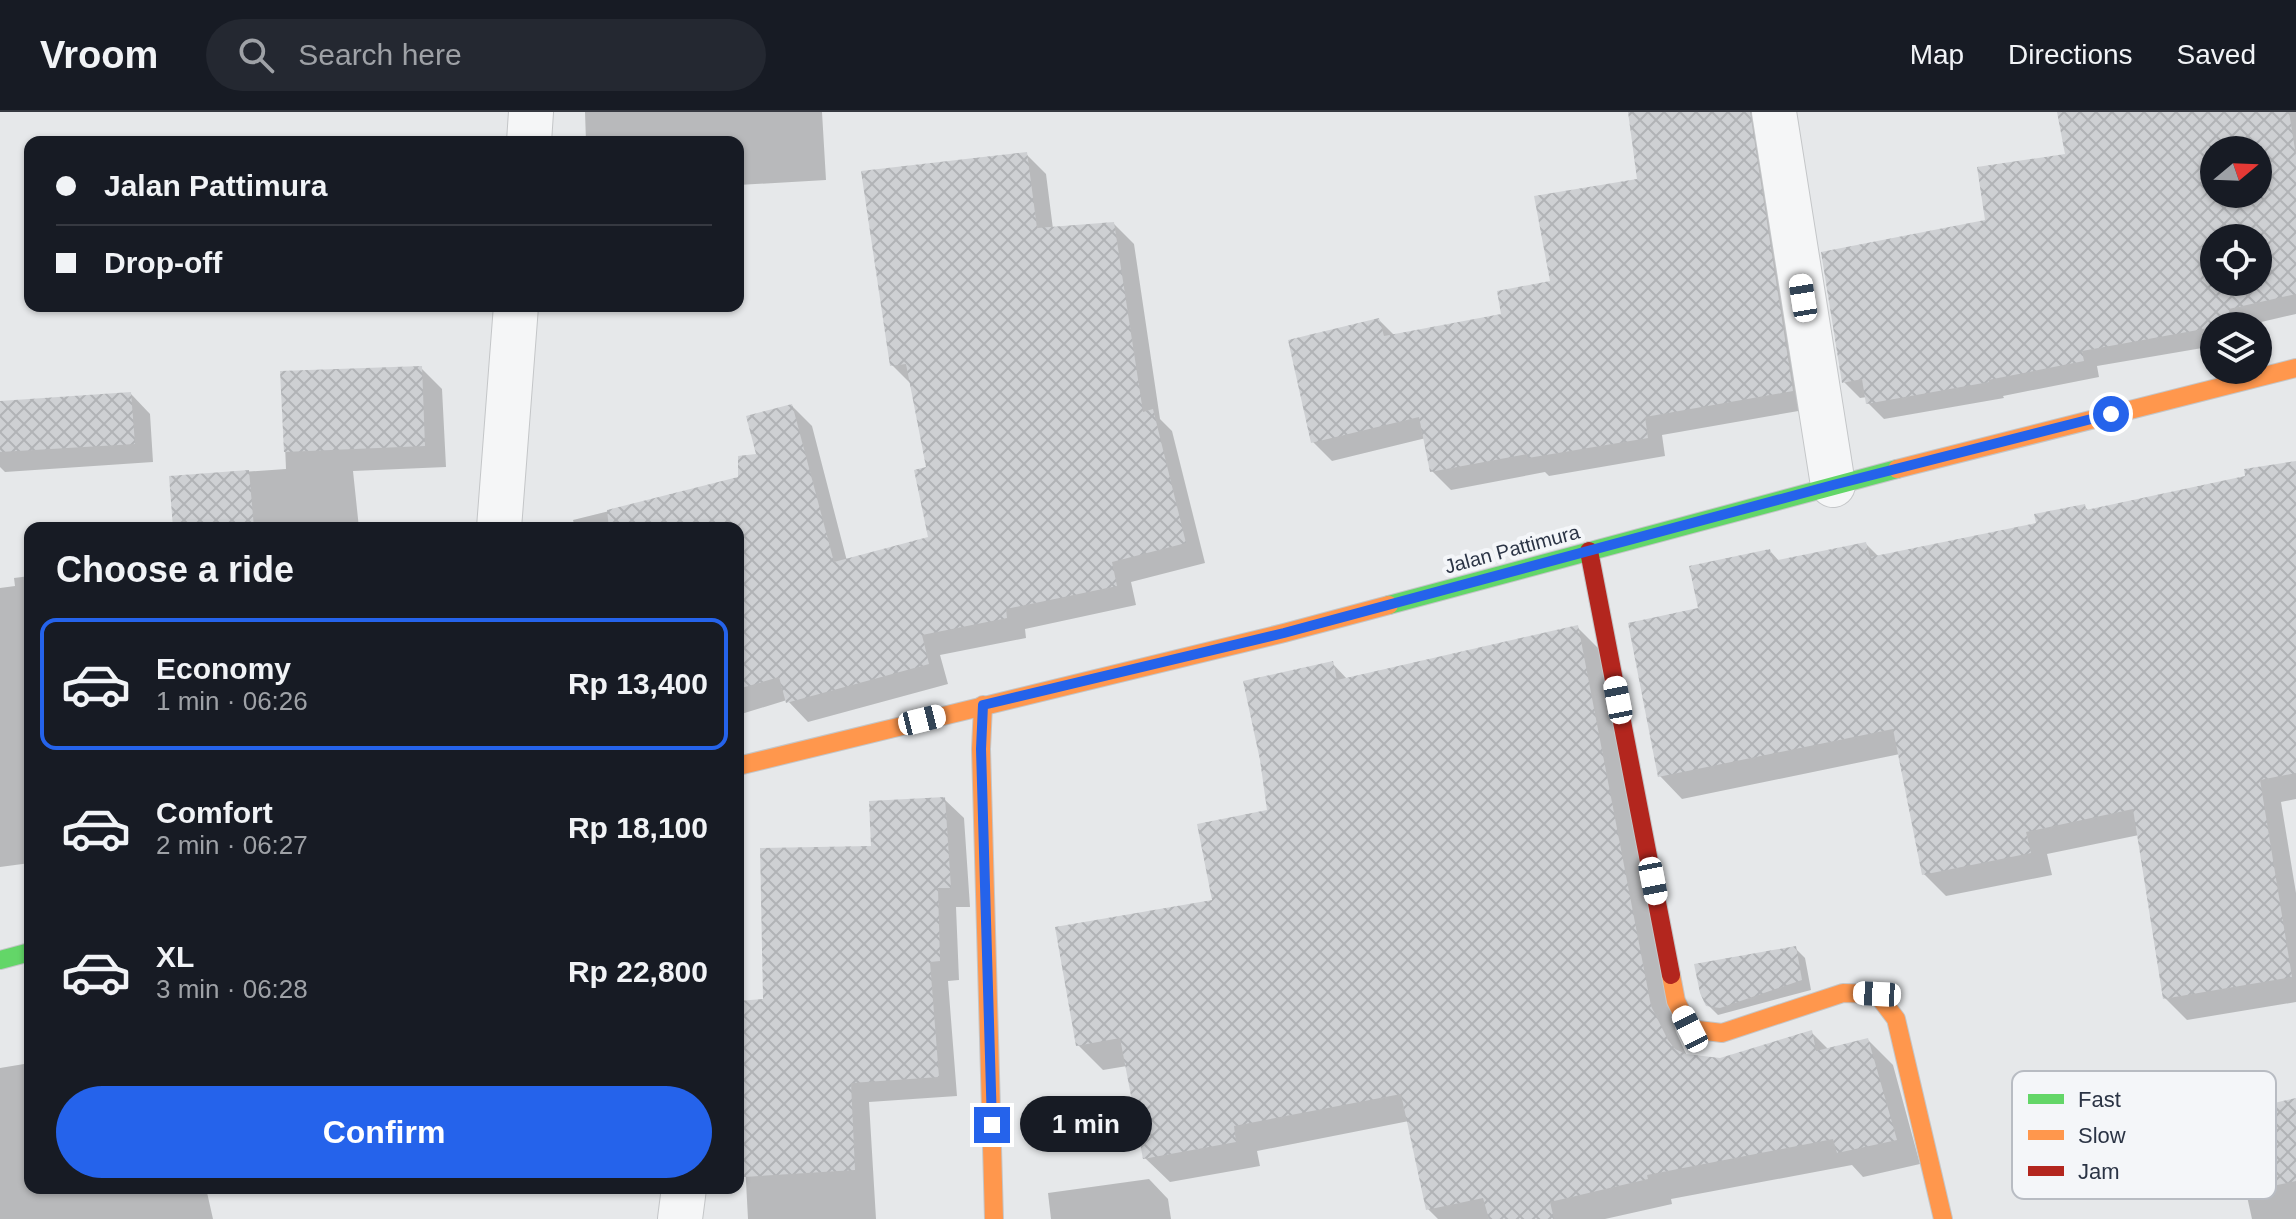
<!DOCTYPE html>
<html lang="en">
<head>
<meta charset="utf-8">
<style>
  :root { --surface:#171b24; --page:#242831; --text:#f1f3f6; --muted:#9ea1a6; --line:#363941; --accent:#2563eb }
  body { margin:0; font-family:Helvetica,sans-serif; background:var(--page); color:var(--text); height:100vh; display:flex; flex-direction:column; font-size:30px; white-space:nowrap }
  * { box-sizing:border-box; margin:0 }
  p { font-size:26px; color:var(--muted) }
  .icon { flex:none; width:44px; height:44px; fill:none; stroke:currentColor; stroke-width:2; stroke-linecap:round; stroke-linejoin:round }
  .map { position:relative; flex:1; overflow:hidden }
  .side { position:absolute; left:24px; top:410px; width:720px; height:672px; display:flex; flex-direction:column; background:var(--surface); border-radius:16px; box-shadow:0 2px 6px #0004 }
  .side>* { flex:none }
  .hud { position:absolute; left:24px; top:24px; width:720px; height:176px; border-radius:16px; box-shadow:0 2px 6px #0004; display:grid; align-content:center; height:176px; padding:0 32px; background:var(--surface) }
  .needle { width:52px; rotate:71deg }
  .buttons { position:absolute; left:2200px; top:24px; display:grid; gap:16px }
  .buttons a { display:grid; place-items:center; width:72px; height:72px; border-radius:50%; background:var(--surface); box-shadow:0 2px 6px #0004; font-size:40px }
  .end { position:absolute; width:36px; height:36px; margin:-18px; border:10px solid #2563eb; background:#fff; box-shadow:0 0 0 4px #fff }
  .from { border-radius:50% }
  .bubble { position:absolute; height:56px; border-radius:28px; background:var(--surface); box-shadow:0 2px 6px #0004; font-size:26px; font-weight:700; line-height:56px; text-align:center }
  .car { position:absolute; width:24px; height:48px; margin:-24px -12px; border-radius:10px; box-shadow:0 0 6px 2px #0007; background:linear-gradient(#fff 24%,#345 0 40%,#fff 0 76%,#345 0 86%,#fff 0) }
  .hud b { display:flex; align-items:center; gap:28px; height:76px; font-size:30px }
  .hud b+b { border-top:2px solid var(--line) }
  .hud i { width:20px; height:20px; background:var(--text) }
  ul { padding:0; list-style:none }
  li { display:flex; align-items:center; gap:24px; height:132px; margin:0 16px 12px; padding:0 16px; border:4px solid transparent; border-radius:16px }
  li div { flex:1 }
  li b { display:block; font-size:30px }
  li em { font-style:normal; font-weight:700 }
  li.active { border-color:var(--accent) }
  li>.icon { width:72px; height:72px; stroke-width:1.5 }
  h2 { padding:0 32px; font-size:36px; line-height:96px }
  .primary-button { display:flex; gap:16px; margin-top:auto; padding:16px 32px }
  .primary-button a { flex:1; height:92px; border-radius:48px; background:var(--accent); color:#fff; font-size:32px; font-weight:700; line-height:92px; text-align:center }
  header { display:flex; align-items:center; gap:48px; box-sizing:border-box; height:112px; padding:0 40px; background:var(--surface); border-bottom:2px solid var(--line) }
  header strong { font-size:38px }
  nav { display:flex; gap:44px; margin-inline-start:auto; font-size:28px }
  .search { width:560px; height:72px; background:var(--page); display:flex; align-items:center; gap:20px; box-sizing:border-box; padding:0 28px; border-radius:44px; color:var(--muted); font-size:30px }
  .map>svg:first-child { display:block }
  .shadow { fill:#0003; fill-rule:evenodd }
  .building { fill:url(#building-cross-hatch); fill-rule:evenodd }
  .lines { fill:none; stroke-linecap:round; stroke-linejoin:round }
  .street-casing { stroke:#c4c6c8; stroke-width:46 }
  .fast-casing { stroke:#c4c6c8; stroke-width:20 }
  .slow-casing { stroke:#c4c6c8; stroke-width:20 }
  .jam-casing { stroke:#c4c6c8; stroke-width:20 }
  .street { stroke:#f5f6f7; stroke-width:44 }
  .fast { stroke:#63d668; stroke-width:18 }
  .slow { stroke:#ff974d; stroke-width:18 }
  .jam { stroke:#b3261e; stroke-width:18 }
  .route { stroke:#2563eb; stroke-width:10 }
  .labels { text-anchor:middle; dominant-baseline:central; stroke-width:8; stroke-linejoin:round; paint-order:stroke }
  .street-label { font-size:20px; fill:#2b3445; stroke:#f4f6f9 }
  .key { fill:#f4f6f9; stroke:#b8bcc3; stroke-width:2 }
  .key-label { font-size:22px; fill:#2b3445 }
</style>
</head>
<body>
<header>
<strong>Vroom</strong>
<div class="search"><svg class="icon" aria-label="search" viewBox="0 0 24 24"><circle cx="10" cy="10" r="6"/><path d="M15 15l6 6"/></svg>Search here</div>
<nav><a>Map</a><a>Directions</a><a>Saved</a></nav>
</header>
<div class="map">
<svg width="2296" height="1107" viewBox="0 0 2296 1107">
  <defs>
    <pattern id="building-cross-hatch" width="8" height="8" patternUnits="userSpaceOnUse" patternTransform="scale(2)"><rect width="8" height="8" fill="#ced0d3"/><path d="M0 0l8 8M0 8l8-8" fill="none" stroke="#b1b3b6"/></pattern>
  </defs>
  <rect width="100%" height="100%" fill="#e6e8ea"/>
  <g class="shadow">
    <path d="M585 0H822L826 68 738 73V30H586Z"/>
    <path d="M1630 0H1777L1810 297 1662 323 1665 344 1549 364 1545 360 1451 378 1432 359 1426 326 1332 349 1313 330 1379 208 1395 224 1504 204 1552 171 1640 68Z"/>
    <path d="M2059 0H2296V202L2244 214H2214V234L2097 254 2099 265 2003 284 2004 286 1884 307 1868 291 1867 285 1860 286 1844 270 1987 110 2068 44ZM2214 38H2258V82H2214ZM2214 126H2258V170H2214Z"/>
    <path d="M1026 42 1046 62 1053 117 1114 112 1134 132 1160 307 1172 319 1205 451 1131 470 1136 493 1025 517 1026 526 940 543 948 572 808 610 787 588 738 603V416H575L573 408 763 361 792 294 812 314 847 449 930 426 928 357 912 273 892 253Z"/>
    <path d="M421 256 442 277 446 355 353 359 359 416H175L171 365 286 357 282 261Z"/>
    <path d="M131 282 150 302 153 350 5 360 0 355V291Z"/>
    <path d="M2296 351V687L2281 690 2296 781V890L2187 908 2165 886 2139 723 2047 742 2052 763 1946 784 1924 762 1900 642 1682 687 1660 664 1700 498 1770 439 1780 450 1866 432 1879 445 2039 412 2084 394 2089 399 2248 365Z"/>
    <path d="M30 464V751L0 755V476L15 474 14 466Z"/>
    <path d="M1577 515 1602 540 1676 920 1687 944 1720 948 1811 920 1829 938 1868 928 1893 953 1920 1052 1863 1065 1852 1053 1671 1087 1672 1092 1605 1107H1438L1428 1097 1409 1009 1257 1039 1260 1054 1170 1070 1145 1046 1127 954 1103 958 1078 933 1215 790 1270 700 1332 551 1348 568Z"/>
    <path d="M944 687 964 706 970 795H956L959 868 948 869 957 984 869 990 876 1107H748L743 1013 738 1014V891L765 889 873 736Z"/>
    <path d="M1795 836 1805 846 1811 878 1718 903 1708 893Z"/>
    <path d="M30 951V1076H206L213 1107H0V956Z"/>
    <path d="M2296 988V1107H2252L2229 1003Z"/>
    <path d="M1149 1067 1168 1087 1171 1107H1051L1048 1081Z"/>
  </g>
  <g class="building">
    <path d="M1628 0H1750L1793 279 1645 305 1648 326 1528 346 1527 342 1430 360 1419 305 1311 331 1288 228 1379 206 1384 224 1501 202 1497 179 1550 169 1534 84 1637 67Z"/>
    <path d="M2057 0H2289L2296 44V182L2229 197 2231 212 2082 239 2084 249 1988 268 1989 270 1866 292 1862 267 1842 271 1821 140 1985 108 1977 55 2065 42ZM2214 38H2258V82H2214ZM2214 126H2258V170H2214Z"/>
    <path d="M1027 40 1037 116 1114 110 1143 300 1153 297 1186 431 1112 450 1117 474 1006 497 1007 506 922 523 929 552 786 591 779 565 738 577V416H609L607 398 738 365V344L756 342 746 304 792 292 834 450 928 425 914 358 926 355 906 252 890 254 861 59Z"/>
    <path d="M422 254 425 334 284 340 280 259Z"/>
    <path d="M131 280 135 332 0 340V289Z"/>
    <path d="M2296 349V661L2260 668 2292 865 2163 887 2133 697 2026 720 2031 741 1922 763 1893 617 1658 665 1628 511 1698 496 1689 454 1770 437 1773 449 1866 430 1870 445 2036 411 2034 402 2085 392 2086 398 2245 364 2244 357Z"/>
    <path d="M249 358 254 416H173L169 364Z"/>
    <path d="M1578 513 1651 894 1668 928 1675 937 1686 942 1720 946 1812 918 1816 939 1868 926 1897 1028 1837 1041 1833 1027 1647 1063 1648 1067 1550 1090 1554 1107H1489L1483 1086 1426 1098 1401 982 1234 1014 1236 1030 1143 1047 1120 926 1076 934 1055 815 1212 788 1197 712 1267 698 1260 648 1243 569 1333 549 1337 568Z"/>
    <path d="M945 685 951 776H938L940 849 930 850 939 965 851 971 855 1058 744 1065 738 967V889L763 887 760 736 871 734 869 689Z"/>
    <path d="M1796 834 1802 868 1720 896 1706 894 1700 881 1694 852Z"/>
    <path d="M2296 986V1069L2244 1080 2227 1002Z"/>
  </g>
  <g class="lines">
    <defs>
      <g id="street">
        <path d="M1774 0 1833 373"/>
        <path d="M529 30 531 0"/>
        <path d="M499 416 516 194"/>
        <path d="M680 1107 684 1076"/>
      </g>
      <g id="fast">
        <path d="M1389 493 1897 357"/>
        <path d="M0 848 30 840"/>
      </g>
      <g id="slow">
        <path d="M1897 357 2296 256"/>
        <path d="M983 593 981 637 994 1107"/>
        <path d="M738 654 1284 521 1389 493"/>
        <path d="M1671 863 1676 889 1690 917 1722 921 1843 881 1877 882 1896 907 1943 1107"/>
      </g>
      <path id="jam" d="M1589 439 1671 863"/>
    </defs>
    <use href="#street" class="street-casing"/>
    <use href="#fast" class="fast-casing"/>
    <use href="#slow" class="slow-casing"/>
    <use href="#jam" class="jam-casing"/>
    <use href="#street" class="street"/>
    <use href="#fast" class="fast"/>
    <use href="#slow" class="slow"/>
    <use href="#jam" class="jam"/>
  </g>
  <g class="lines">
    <path class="route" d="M992 1013 981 637 983 593 1284 521 1833 373 2111 302"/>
  </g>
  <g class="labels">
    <g class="street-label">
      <text transform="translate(1512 437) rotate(-15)">Jalan Pattimura</text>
    </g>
  </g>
  <rect x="2012" y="959" width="264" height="128" rx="12" class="key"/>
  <rect x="2028" y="982" width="36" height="10" fill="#63d668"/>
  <rect x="2028" y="1018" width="36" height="10" fill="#ff974d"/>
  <rect x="2028" y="1054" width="36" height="10" fill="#b3261e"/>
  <g class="key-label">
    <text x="2078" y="995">Fast</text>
    <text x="2078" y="1031">Slow</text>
    <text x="2078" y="1067">Jam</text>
  </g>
</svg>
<div class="buttons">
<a><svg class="needle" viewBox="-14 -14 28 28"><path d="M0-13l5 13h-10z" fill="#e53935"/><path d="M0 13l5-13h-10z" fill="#9ea1a6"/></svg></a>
<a><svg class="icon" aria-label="locate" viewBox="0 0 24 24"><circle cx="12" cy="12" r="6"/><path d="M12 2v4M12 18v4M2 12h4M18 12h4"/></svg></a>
<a><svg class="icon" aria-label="layers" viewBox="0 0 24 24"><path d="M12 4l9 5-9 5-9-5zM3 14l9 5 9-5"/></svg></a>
</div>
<i class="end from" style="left:2111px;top:302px"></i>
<i class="end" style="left:992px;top:1013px"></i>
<div class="bubble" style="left:1020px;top:984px;width:132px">1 min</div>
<i class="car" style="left:1803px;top:186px;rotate:351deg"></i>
<i class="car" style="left:1618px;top:588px;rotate:349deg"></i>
<i class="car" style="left:922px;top:608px;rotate:76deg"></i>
<i class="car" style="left:1653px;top:769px;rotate:169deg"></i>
<i class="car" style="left:1877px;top:882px;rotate:273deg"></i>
<i class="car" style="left:1690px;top:917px;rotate:333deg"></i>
<div class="hud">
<b><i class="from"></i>Jalan Pattimura</b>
<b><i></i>Drop-off</b>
</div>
<section class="side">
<h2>Choose a ride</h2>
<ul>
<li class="active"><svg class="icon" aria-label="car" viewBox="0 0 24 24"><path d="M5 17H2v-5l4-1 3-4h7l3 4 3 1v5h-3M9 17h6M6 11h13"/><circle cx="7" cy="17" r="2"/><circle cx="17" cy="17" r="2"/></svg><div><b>Economy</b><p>1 min · 06:26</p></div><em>Rp 13,400</em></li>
<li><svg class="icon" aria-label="car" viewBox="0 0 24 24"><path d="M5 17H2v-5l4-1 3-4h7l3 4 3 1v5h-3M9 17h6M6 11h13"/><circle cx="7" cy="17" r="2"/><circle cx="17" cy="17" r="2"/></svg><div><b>Comfort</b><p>2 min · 06:27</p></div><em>Rp 18,100</em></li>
<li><svg class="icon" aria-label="car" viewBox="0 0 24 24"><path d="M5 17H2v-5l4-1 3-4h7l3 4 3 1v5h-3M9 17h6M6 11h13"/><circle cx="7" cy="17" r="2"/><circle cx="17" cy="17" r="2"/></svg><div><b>XL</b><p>3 min · 06:28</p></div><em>Rp 22,800</em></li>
</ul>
<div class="primary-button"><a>Confirm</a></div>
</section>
</div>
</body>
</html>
